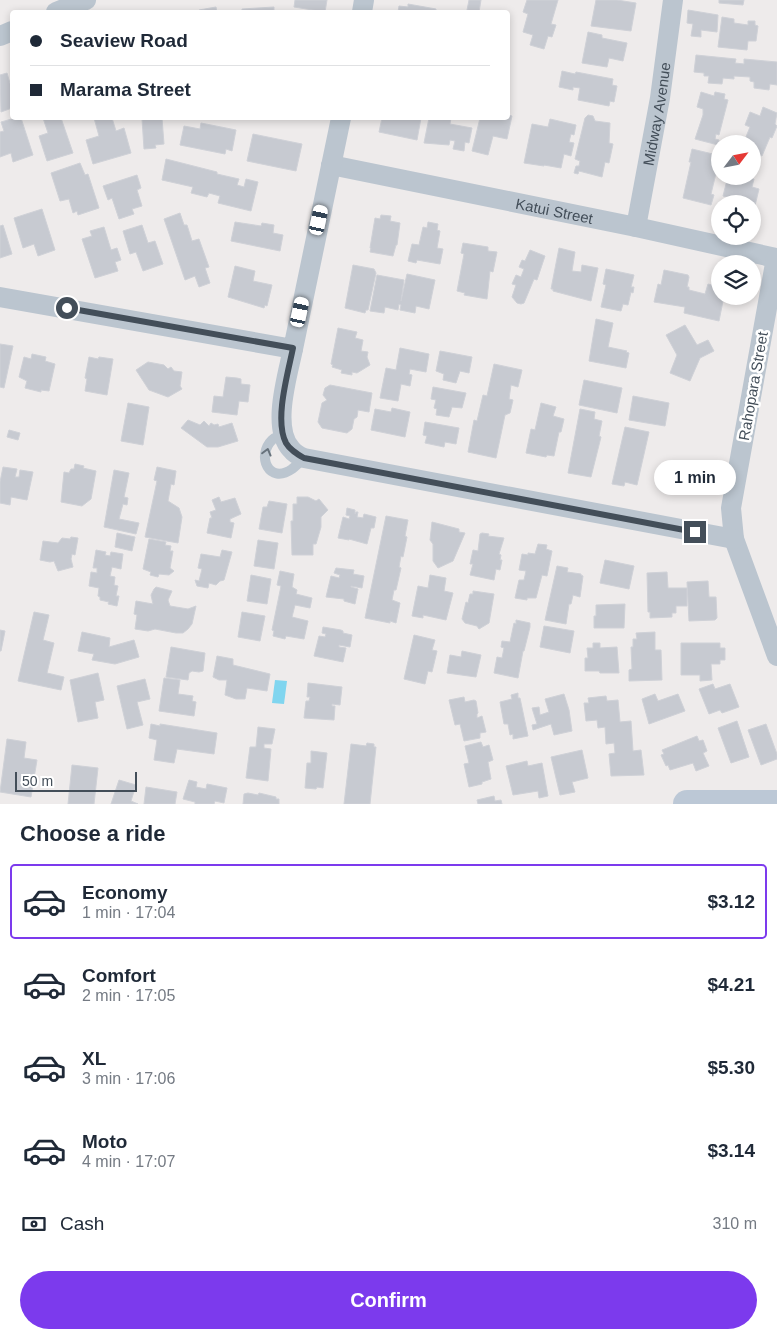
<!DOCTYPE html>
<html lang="en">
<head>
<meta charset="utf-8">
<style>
  :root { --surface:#fff; --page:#f6f6f7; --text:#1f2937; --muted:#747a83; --line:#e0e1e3; --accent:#7c3aed }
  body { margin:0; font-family:Helvetica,sans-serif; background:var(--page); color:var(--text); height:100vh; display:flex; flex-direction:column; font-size:19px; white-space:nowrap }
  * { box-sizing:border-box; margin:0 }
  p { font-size:16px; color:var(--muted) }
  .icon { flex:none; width:28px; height:28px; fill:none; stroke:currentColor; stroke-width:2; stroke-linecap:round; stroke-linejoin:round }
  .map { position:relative; height:804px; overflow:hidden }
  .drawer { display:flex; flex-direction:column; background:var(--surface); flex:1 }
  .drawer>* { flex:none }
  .top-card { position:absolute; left:10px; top:10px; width:500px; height:110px; border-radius:5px; box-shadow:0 2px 8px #0003; display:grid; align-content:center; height:110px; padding:0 20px; background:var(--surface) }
  .needle { width:32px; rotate:58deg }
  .controls { position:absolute; left:711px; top:135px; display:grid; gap:10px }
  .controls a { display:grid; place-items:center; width:50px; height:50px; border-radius:50%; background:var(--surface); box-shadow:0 2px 8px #0003; font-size:25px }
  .scale { position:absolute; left:15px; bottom:12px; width:122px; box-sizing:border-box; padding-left:5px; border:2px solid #434e59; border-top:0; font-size:14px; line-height:18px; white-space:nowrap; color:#434e59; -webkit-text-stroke:4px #fff; paint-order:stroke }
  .end { position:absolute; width:22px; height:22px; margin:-11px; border:6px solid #434e59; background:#fff; box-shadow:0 0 0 2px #fff }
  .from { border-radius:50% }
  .bubble { position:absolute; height:35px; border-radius:18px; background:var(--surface); box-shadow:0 2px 8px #0003; font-size:16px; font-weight:600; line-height:35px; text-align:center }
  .car { position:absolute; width:15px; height:30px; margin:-15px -8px; border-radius:6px; box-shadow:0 0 4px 1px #0007; background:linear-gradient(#fff 24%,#345 0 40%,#fff 0 76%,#345 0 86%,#fff 0) }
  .top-card b { display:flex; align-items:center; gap:18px; height:48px; font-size:19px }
  .top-card b+b { border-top:1px solid var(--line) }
  .top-card i { width:12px; height:12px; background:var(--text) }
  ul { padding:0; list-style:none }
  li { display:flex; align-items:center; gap:15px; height:75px; margin:0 10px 8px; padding:0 10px; border:2px solid transparent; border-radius:5px }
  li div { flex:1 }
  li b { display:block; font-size:19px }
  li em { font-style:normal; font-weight:600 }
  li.active { border-color:var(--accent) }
  li>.icon { width:45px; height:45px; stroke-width:1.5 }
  h2 { padding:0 20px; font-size:22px; line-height:60px }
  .pay { display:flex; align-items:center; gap:12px; height:55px; padding:0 20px; font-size:19px }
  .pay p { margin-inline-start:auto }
  .button { display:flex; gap:10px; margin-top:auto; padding:10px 20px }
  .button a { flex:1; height:58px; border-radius:30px; background:var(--accent); color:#fff; font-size:20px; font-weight:600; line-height:58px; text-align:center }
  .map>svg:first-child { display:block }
  .water { fill:#80d5ef }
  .building { fill:#c7cad1; stroke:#cfd1d7 }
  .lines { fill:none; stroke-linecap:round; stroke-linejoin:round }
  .lane { stroke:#bbc5cf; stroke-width:10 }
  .street { stroke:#bbc5cf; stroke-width:20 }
  .secondary { stroke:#bcc8d6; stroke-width:28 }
  .oneway { stroke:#67727c }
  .route { stroke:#434e59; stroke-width:6 }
  .labels { text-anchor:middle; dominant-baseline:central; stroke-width:5; stroke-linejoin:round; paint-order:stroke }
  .street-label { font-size:15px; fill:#434e59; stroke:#fff }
</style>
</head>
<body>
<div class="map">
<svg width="777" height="804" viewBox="0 0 777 804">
  <rect width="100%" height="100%" fill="#eeebeb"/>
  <path class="water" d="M275 680 287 681 284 704 272 703Z"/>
  <g class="building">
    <path d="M295 0H327L325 12 294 7Z"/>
    <path d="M469 0H481L479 12 467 10Z"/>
    <path d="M527 0H558L551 24 556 25 552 37 548 36 544 49 530 45 533 35 523 32 528 14 523 12Z"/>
    <path d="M596 0H617L636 3 631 31 591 26Z"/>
    <path d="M719 0H744L743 5 719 3Z"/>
    <path d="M408 4 436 9V12H398L399 6 408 7Z"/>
    <path d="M216 7 217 12H199V10Z"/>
    <path d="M274 7V12H242V9Z"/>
    <path d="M688 10 718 15 717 32 701 30V37L691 36 693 24 687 23Z"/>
    <path d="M722 17 734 19V23L748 25V21H755V25L758 26 756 41H748L747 50 718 47Z"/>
    <path d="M588 32 602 35V38L627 43 623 61 609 58 607 67 582 63Z"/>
    <path d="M696 55 736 59 735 63 744 64V59L777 62V85L770 84 769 90 754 88V82L750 81V77L734 76V79L723 78 722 84 708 83 709 76H704V73L694 72Z"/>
    <path d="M562 71 575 74 576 72 613 79 612 85 617 86 614 102 610 101 609 106 578 100 580 88 573 87V90L559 87Z"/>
    <path d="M7 73 12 90V108L1 112 0 75Z"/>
    <path d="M701 92 714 96 715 92 725 94 724 99 728 100 719 135 716 134 715 139 719 140 718 145 695 139 703 115V109L697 107Z"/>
    <path d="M763 107 777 113 775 124 777 126 772 138 770 137 762 156 752 152V144H743L750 127 745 125 750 112 760 116Z"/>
    <path d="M508 115 512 116 507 139 493 136 488 155 472 151 480 118H508Z"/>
    <path d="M588 115 593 116 595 121 610 123 609 143 613 144 609 163 605 162 602 177 579 171 578 174 574 173 576 166H579L580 161 575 159 585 118Z"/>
    <path d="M15 118H21L33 155 13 162 11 153 0 157V132L4 131 1 122Z"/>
    <path d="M43 118H61L73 153 47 161 39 136 48 133Z"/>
    <path d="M94 118H112L116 131 124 128 131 153 93 164 86 140 99 136Z"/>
    <path d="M152 118H162L164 144 155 145 156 148 144 149 142 119H152Z"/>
    <path d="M382 118H421L417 140 379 132Z"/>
    <path d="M429 118H451L450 124 472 128 469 143 465 142 464 151 453 149 455 141 450 140 449 145 424 143Z"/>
    <path d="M550 119 576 125 574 135 571 134 569 142 574 143 571 156 564 154 561 168 544 165V166L524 163 532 124 548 127Z"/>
    <path d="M201 123 236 130 232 151 226 149 225 154 180 145 184 126 200 129Z"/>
    <path d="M253 134 302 144 296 171 247 161Z"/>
    <path d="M692 149 717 155 715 165H718L711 194 714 195 711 205 683 198 691 162H689Z"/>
    <path d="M166 159 217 172V174L239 179 237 185 244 187 246 179 258 182 251 211 218 203 220 196 209 193 207 197 191 193 193 187 162 180Z"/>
    <path d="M80 163 85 175 88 174 99 208 78 215 77 211 73 213 69 199 60 201 51 173Z"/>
    <path d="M137 175 141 188 137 190 142 206 132 209 134 214 119 219 112 198 108 200 103 186Z"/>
    <path d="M728 176H747L746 178 754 179 752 187 759 189 753 214 752 204H730L731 198 723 196Z"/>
    <path d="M42 209 55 250 38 256 34 244 23 248 14 218Z"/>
    <path d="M180 213 184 225H187L192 241 199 239 209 267 205 268 210 283 199 287 195 276 185 280 164 219Z"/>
    <path d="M381 215 391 216 390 221 400 223 397 245H396L393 256 370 252 371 248H370L375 218 380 219Z"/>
    <path d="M235 222 261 226 262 223 274 225 273 233 283 235 280 251 231 241Z"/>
    <path d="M428 222 438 224 437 230 440 231 437 248 443 249 440 264 417 260 416 263 408 261 412 244 419 245 423 227 427 228Z"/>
    <path d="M3 225 12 254 0 258V226Z"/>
    <path d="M142 225 148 243 155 241 163 264 143 271 136 252 130 254 123 231Z"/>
    <path d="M104 227 111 250 117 248 121 260 115 262 118 271 95 278 82 239 92 236 90 231Z"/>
    <path d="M463 243 488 247V251L497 252 493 272 490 271 487 299 464 295 465 293 457 291 464 254 461 253Z"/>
    <path d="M559 248 575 252 572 271 581 272 582 265 598 268 591 301 553 291V289H551Z"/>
    <path d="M530 250 545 256 537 280 534 279 524 303 521 304 517 303 512 297 516 285 512 284 516 275 521 277 524 269 519 267 522 260 525 261Z"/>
    <path d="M353 265 374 269 376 273 368 310H366L365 313 345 308Z"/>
    <path d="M235 266 255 271 253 281 272 285 267 306 265 305 264 308 228 297Z"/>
    <path d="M606 269 634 275 631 287H634L633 293 631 292 628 305 623 304 621 311 601 307 606 285 603 284Z"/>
    <path d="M664 270 688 275 689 277 687 287H689V290L705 294 708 284 720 287V296H724L719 321 684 313 685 307 654 302 658 284 661 285Z"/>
    <path d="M407 274 435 280 429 309 416 306 415 313 400 310 401 305 399 304 398 310 385 307 384 313 370 311 377 275 404 280 401 301Z"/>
    <path d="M596 319 613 323 608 347 627 351 626 352 629 353 626 368 589 361Z"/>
    <path d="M685 325 697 345 708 340 714 351 700 358 690 381 670 373 677 355 666 335Z"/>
    <path d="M338 328 357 332 355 338 363 340 361 351 368 352 367 357 370 365 357 373 352 372V375L341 373 342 370 332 367 333 365 331 364Z"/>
    <path d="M0 344 13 346 4 388 0 387Z"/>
    <path d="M400 348 429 354 426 372 410 369 409 374 412 375 410 386 401 384 398 401 380 398 386 368 396 370Z"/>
    <path d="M440 351 472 357 469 373 460 371 456 383 443 380 444 374 436 371Z"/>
    <path d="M32 354 46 357 45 361 55 364 49 391 41 390V392L25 388 27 381 19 377 24 357 31 359Z"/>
    <path d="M89 357 98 359 99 357 113 359 107 395 85 391 87 379 85 378Z"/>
    <path d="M148 362 164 365 168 369 171 367 174 371 182 372 180 386 182 389 168 397 149 390 136 370Z"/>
    <path d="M494 364 522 370 518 387 511 385 509 399 513 400 510 413 505 415 496 458 468 452 474 420 477 421 483 395 487 396Z"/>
    <path d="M226 377 237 378 241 379V384L250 385 248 402 239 401 237 415 212 412 214 396 223 397Z"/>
    <path d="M584 380 622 388 617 413 579 405Z"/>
    <path d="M330 385 372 393 369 412 358 410 357 417 354 419 352 429 347 433 322 428 318 422 322 403 327 400 323 395 325 388Z"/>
    <path d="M433 387 466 393 462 408 452 407 449 417 436 415 437 409 434 408 436 400 431 399Z"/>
    <path d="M633 396 669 403 665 426 629 420Z"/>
    <path d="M128 403 149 407 143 445 121 441Z"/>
    <path d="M541 403 556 407 553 416 564 419 561 432H559L554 456 547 455 546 457 526 453 531 429 535 430Z"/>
    <path d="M392 408 410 412 405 437 371 430 375 409 391 412Z"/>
    <path d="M580 409 595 412 594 419 602 421 599 436 601 437 591 477 568 473Z"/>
    <path d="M188 420 200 425 204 421 209 426 211 423 214 425 218 424 219 427 232 423 238 441 218 447H207L181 428Z"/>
    <path d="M425 422 459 428 456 444 445 442 444 447 425 443 427 436 423 435Z"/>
    <path d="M625 427 649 432 637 485 625 482 624 486 612 484Z"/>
    <path d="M9 430 20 433 18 440 7 437Z"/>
    <path d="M75 464 84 466 83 468 96 471 91 499 82 506 61 502 64 472 69 473 71 469H74Z"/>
    <path d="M3 467 17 469 15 477H19L20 470 33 472 27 500 11 497 10 505 0 503V482Z"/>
    <path d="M157 467 176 471 174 485 171 484 168 501 179 508 182 517 178 543 145 537 157 481 154 480Z"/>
    <path d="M114 470 129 473 124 497 128 498 127 505 123 504 119 519 139 523 136 534 104 527Z"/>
    <path d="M219 497 221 502 235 498 241 514 230 519V522L234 523 231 538 207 533 210 518H212L210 512 216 510 212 500Z"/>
    <path d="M297 497H308L316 501 319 499 328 510 321 517V527L316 544H313V555H292L291 521H293V504H297Z"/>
    <path d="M269 501 287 504 282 533 259 529 263 507H267Z"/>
    <path d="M347 508 355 510V514L356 512H358L357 517 363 518 364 514 376 517 374 528H371L367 544 349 539V540L338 538 343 517 349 519 350 516 346 515Z"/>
    <path d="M386 516 408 520 405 536 407 537 403 557 401 556 399 567 401 568 396 590H394L392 600 400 603 396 623 390 621V623L365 618Z"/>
    <path d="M432 522 459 529V532L465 533 453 561 438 568 433 561V544L430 540Z"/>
    <path d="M117 533 135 537 132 551 115 547Z"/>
    <path d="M482 533 489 534 488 536 504 538 499 554 501 555 500 560H502L500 570 496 569 494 580 470 575 473 564H470L473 550 478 551 480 534Z"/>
    <path d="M71 537 78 538 75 555 72 554 71 559 73 567 58 571 54 561 50 562 40 560 43 541 58 543 62 538 70 539Z"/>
    <path d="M149 539 166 542 165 545 171 546 170 551H173L170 568 174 571 169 575 159 574 158 577 150 575 151 572 143 569Z"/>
    <path d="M258 540 278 543 274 569 254 566Z"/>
    <path d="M538 544 547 545 546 549 552 551 547 576 542 575 536 598H527V600L515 598 519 580H524L526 571 519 570 522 554 528 555V553L535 554Z"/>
    <path d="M96 550 106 552 105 555 110 556 111 552 123 554 121 569 112 567 110 576 115 577 114 585 118 586 116 596H119L117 606 108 604 109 602 100 600V597L98 596 99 588 89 586 91 572 97 573V568H93Z"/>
    <path d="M222 550 232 552 224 580 220 581 216 585 209 583 208 588 197 586 195 580 199 581 202 569 198 568 201 554 220 557Z"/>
    <path d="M605 560 634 566 629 589 600 583Z"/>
    <path d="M557 566 568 568 567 572 581 574V575L583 576 580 597 573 595 571 604H569L566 624 545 620Z"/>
    <path d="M336 568 354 570 353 574 364 576 362 588 351 586V587L358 589 355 604 344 601V599L326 597 331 576 339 578 340 575 334 573Z"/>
    <path d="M280 571 294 574 292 587 297 590 296 594 312 598 310 608 295 605 292 617 308 621 304 639 286 636 285 639 273 636 274 631 272 630 281 586 277 585Z"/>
    <path d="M667 572 668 588H687V606H676V613H672V617L650 618V612H648L647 573Z"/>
    <path d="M251 575 271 579 267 604 247 601Z"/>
    <path d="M430 575 446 578 444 591 453 593 446 620 423 615V618L412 616 418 586 428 588Z"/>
    <path d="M708 581 709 597H716L717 618 715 620 689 621 687 582Z"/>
    <path d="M156 587 172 591 168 600 170 606 188 609 196 606 192 624 188 629 183 633H176L155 629 148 631 135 629 137 615 134 614 136 601 153 604 151 595 154 589Z"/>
    <path d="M473 591 494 594 489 623 479 629 477 626 465 623 462 619 466 602 468 603 470 594H473Z"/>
    <path d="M625 604 624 628H594V616H596V605Z"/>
    <path d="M34 612 49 615 43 640 54 643 47 673 64 677 61 690 18 681Z"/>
    <path d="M242 612 265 616 260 641 238 637Z"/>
    <path d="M516 620 530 623V627L524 651H523L518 678 494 673 497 657 502 658 504 648 501 647 502 641 510 642 514 623 516 624Z"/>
    <path d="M544 626 574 631 570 653 540 647Z"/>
    <path d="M323 627 341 630 343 631V633L352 635 350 647 339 645V647L346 648 343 662 314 656 319 636 325 637 326 634 322 633Z"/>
    <path d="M0 630 5 631 1 651H0Z"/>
    <path d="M82 632 110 638 109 647 134 640 139 657 115 664 92 660 94 654 78 651Z"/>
    <path d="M655 632V650H661L662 680 629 681V670L632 669 631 647H633V639H637L636 633Z"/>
    <path d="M414 635 435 640 432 650 437 651 432 672 428 671 425 684 404 679Z"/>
    <path d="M593 643H600V648L617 647 619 673H600L599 671H585V658H588L587 648H593Z"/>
    <path d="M681 643H720V648H725V660H720V664H711L712 680 700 681V675H681Z"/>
    <path d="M171 647 205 653 203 671 199 672 192 671 189 673 188 680 166 677Z"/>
    <path d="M462 651 481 655 476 677 447 673 450 655 461 657Z"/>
    <path d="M217 656 233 659V665L270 674 267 691 247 688 245 699H236L225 695 227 680H219L213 677Z"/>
    <path d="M98 673 104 700 95 702 98 718 78 722 70 680Z"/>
    <path d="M164 678 180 680 178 694 193 696 192 701 196 702 194 716 159 711Z"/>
    <path d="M145 679 150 699 137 702 143 725 127 729 117 686Z"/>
    <path d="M308 683 342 687 340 705 332 704V706H335L334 720 304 718 306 701H309L310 697H307Z"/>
    <path d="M713 684 715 689 730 684 739 707 722 713 720 710 709 714 699 689Z"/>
    <path d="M518 693V698H520L528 736 513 739V734L510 735 508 724H504L500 702 512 699 511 695Z"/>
    <path d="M564 694 569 710 572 731 554 735 551 724 533 730 532 725 537 724 532 708 539 707 540 715 549 712 545 699Z"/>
    <path d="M655 694 658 701 678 694 685 711 649 724 642 699Z"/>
    <path d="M606 696 607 701 618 700 620 722 631 721 633 751 641 750 644 775 611 776 609 754 615 753 614 743 606 744 605 727 598 728 597 720 586 721 584 703H589L588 698Z"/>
    <path d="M464 697 465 702 474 700 476 701 478 713 477 714V718L482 716 486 732 480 733V738L464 741 460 724 455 725 449 700Z"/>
    <path d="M737 721 749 757 731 763 718 728Z"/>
    <path d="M151 724 160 726V724L217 733 214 754 177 749 174 763 154 760 157 740 149 738Z"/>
    <path d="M766 724 777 754V759L761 765 748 730Z"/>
    <path d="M258 727 275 729 272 744H264V748L271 749 268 781 246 778 250 747H256Z"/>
    <path d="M697 736 699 741 703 740 707 751 703 753 709 766 696 771 693 763 670 770 668 765 666 766 661 755 664 754 662 750Z"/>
    <path d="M7 739 26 742 24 758 37 760 31 797 0 792Z"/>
    <path d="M481 742 483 747 489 745 493 760 488 762 491 779 482 782V784L469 787 464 764 469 763 465 746Z"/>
    <path d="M367 743 374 744V747H376L370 804H344L351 744 366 746Z"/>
    <path d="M582 750 588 778 572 782 575 792 560 795 551 757Z"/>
    <path d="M311 751 327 753 323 788 317 787 316 789 305 788 307 763H311Z"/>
    <path d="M527 761 528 766 542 763 548 796 539 798 538 791 513 795 506 766Z"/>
    <path d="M72 765 98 768 94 804H68Z"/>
    <path d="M119 780 136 785 131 801 138 804H111Z"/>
    <path d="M189 780 197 782 196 787 206 789 207 784 227 788 224 803 215 801 214 804H195V802L183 799Z"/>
    <path d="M146 787 177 792 175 804H144Z"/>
    <path d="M248 793 258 795 259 793 276 797V799H279V804H243L244 794Z"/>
    <path d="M494 796 495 801 501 800 502 804H478L477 800Z"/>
  </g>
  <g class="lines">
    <path class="lane" d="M283 434C279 436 275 437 272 440 256 456 269 485 292 469 296 466 300 462 304 458"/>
    <g class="street">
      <path d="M56 12 86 0"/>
      <path d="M362 12 364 0"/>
      <path d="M0 36 12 31"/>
      <path id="s1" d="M331 165 636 227 776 258"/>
      <path id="s2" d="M636 227 660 98 673 0"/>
      <path d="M776 258 731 508 734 539 777 656"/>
      <path d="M0 297 293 349 341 118"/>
      <path d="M293 349C288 374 271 428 291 449 294 453 299 456 304 458L734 539"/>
    </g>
    <path class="secondary" d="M687 804H777"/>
  </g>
  <defs><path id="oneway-chevron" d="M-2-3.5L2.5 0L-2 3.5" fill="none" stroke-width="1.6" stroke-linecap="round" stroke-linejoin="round" transform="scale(1.25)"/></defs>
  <use class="oneway" href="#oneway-chevron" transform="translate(267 452) rotate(-75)"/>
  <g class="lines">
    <path class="route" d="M67 308 293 348C288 373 274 420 286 443 290 450 297 454 304 458L695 532"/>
  </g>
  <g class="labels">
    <g class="street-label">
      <text stroke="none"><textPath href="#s2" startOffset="115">Midway Avenue</textPath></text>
      <text stroke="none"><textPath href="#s1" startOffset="228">Katui Street</textPath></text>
      <text transform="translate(753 386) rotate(-80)">Rahopara Street</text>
    </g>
  </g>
</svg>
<div class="controls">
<a><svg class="needle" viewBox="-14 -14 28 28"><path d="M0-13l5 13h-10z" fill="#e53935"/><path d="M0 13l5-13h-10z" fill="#747a83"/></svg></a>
<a><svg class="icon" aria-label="locate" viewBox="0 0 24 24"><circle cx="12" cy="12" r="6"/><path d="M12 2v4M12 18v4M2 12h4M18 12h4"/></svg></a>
<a><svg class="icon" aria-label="layers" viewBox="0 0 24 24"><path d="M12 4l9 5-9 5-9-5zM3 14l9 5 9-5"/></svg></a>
</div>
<div class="scale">50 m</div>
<i class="end from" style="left:67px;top:308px"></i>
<i class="end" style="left:695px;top:532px"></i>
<div class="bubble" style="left:654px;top:460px;width:82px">1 min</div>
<i class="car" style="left:319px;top:220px;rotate:12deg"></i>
<i class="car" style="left:300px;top:312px;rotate:12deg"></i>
<div class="top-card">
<b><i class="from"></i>Seaview Road</b>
<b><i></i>Marama Street</b>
</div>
</div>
<section class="drawer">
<h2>Choose a ride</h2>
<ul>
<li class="active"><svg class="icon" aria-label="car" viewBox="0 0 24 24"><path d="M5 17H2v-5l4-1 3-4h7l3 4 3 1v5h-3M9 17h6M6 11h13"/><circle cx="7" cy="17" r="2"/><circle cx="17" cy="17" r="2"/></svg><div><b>Economy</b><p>1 min · 17:04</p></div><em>$3.12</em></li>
<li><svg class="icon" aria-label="car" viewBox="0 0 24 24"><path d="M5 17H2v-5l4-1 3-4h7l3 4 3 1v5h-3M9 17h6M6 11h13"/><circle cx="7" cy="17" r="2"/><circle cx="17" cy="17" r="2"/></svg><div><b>Comfort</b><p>2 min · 17:05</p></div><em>$4.21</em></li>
<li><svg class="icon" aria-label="car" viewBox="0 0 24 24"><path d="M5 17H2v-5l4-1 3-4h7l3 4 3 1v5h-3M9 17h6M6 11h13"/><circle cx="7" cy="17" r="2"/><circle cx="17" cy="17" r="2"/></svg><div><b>XL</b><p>3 min · 17:06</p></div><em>$5.30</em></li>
<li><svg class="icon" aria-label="car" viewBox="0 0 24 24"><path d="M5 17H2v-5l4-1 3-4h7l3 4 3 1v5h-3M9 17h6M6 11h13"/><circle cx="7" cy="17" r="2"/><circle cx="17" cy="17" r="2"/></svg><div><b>Moto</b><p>4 min · 17:07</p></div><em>$3.14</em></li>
</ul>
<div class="pay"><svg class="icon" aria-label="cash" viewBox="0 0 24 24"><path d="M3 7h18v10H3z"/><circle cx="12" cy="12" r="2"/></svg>Cash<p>310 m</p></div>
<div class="button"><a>Confirm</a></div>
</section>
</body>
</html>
